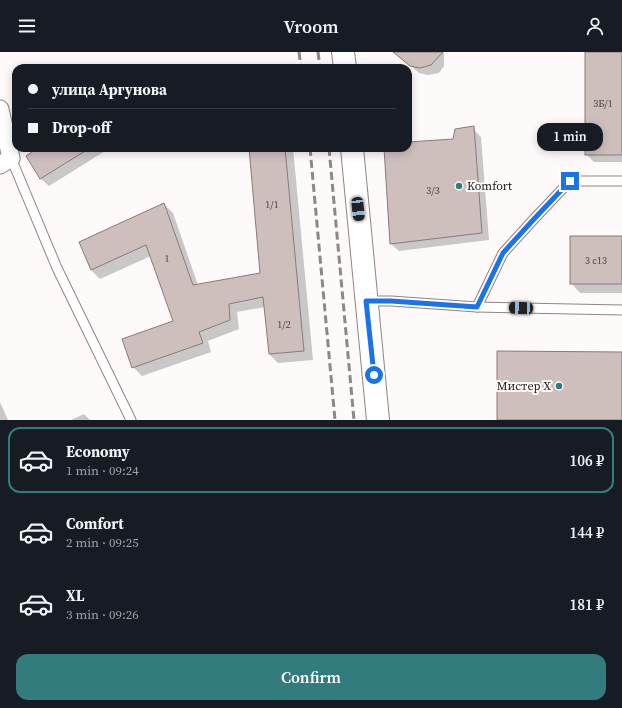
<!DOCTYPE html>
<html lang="en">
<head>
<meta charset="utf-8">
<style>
  :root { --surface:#171b24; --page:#242831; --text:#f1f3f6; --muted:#9ea1a6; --line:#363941; --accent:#327c7d }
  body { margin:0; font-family:"Source Serif 4",serif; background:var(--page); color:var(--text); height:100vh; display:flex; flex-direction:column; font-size:15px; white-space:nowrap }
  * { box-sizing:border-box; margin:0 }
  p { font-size:13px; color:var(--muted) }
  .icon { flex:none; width:22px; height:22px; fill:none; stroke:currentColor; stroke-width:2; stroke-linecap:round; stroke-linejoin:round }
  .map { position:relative; height:368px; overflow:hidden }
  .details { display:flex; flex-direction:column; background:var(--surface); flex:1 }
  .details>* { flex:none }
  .guide { position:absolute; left:12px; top:12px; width:400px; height:88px; border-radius:12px; box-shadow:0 2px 10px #0003; display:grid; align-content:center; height:88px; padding:0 16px; background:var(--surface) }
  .end { position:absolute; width:18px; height:18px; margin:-9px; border:5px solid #1a73e8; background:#fff; box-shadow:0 0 0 2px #fff }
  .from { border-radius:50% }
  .bubble { position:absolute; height:28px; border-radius:12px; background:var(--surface); box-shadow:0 2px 10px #0003; font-size:13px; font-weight:600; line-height:28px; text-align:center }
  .car { position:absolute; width:12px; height:24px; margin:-12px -6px; border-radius:5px; box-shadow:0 0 3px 1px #0007; background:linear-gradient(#222 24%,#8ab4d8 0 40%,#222 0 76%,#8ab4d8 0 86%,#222 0) }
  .guide b { display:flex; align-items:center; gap:14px; height:38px; font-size:15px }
  .guide b+b { border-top:1px solid var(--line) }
  .guide i { width:10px; height:10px; background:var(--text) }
  ul { padding:7px 0 0; list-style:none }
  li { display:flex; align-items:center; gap:12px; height:66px; margin:0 8px 6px; padding:0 8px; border:2px solid transparent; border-radius:12px }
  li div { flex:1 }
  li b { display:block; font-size:15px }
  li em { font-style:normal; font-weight:600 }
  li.current { border-color:var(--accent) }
  li>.icon { width:36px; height:36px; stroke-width:1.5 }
  .primary-button { display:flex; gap:8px; margin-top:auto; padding:8px 16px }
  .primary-button a { flex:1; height:46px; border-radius:12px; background:var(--accent); color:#fff; font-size:16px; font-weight:600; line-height:46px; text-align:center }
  header { display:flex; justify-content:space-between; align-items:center; height:52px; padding:0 16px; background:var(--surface); font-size:18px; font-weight:600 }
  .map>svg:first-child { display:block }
  .shadow { fill:#0003 }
  .building { fill:#cebfbd; stroke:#887b79 }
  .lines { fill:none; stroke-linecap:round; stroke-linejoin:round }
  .lane-casing { stroke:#918482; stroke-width:11 }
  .street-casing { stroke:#918482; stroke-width:19 }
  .primary-casing { stroke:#918482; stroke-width:24 }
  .lane { stroke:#fff; stroke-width:9 }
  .street { stroke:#fff; stroke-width:17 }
  .primary { stroke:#fff; stroke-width:22 }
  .rail { stroke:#8c8887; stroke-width:3; stroke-dasharray:8 4; stroke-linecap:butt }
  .route { stroke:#1a73e8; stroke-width:5 }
  .poi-dot { fill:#327c7d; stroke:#fdfaf9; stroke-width:1.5 }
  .labels { text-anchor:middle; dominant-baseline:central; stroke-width:4; stroke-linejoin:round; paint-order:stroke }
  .number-label { font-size:10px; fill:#47403e }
  .poi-label { font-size:12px; fill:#1a1514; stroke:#fdfaf9; text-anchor:start }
</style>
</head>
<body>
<header><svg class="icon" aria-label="menu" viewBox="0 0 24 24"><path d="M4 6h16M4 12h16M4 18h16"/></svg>Vroom<svg class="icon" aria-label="person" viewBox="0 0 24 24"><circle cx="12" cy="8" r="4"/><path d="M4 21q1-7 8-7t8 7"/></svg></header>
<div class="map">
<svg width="622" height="368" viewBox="0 0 622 368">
  <rect width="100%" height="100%" fill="#fdfaf9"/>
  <g class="shadow">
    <path d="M402 0H444V14L439 21 428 23 419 21 402 6Z"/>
    <path d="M586 0H622V110H594L586 102Z"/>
    <path d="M474 78 481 85 489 188 399 199 391 192 385 96H408V91L454 88Z"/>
    <path d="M40 96H110L49 134 41 127 27 104Z"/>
    <path d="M250 96H293L313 308 278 311 269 302 265 255 237 260 239 277 208 289 211 300 142 324 133 315 175 269 151 204 100 227 91 218 80 190 164 152 173 161 198 233 262 222Z"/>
    <path d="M622 185V241H580L571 231Z"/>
    <path d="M0 350 8 368H0Z"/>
    <path d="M84 362 90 368H71Z"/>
  </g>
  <g class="building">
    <path d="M393 0H443L431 13 420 16 410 14Z"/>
    <rect x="585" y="0" width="37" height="103"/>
    <path d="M474 74 482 181 390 192 384 96H408V90L453 87 455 77Z"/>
    <path d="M38 96H90L40 127 26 104Z"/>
    <path d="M249 96H285L304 299 269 302 263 245 229 252 230 268 199 280 203 291 132 316 122 287 173 269 146 193 91 218 79 190 164 151 193 233 260 221Z"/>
    <rect x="570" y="184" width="52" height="48"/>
    <path d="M497 299 622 300V368H497Z"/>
  </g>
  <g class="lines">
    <defs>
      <g id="lane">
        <path d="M11 106 57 216 131 368"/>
        <path d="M367 249H391L477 255 503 201 534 167 570 129H622"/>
        <path d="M477 255 622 258"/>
      </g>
      <path id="street" d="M0 57 11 106 0 113"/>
      <g id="primary">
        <path d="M343 0 345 16"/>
        <path d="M352 96 378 368"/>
      </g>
    </defs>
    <use href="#lane" class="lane-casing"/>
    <use href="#street" class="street-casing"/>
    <use href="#primary" class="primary-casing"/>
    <use href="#lane" class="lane"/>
    <use href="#street" class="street"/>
    <use href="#primary" class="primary"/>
    <g class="rail">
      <path d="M299 0 301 16"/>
      <path d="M318 0 320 16"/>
      <path d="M310 96 335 368"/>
      <path d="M329 96 354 368"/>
    </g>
  </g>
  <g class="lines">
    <path class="route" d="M374 323 366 249H391L477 255 503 201 534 167 570 129"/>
  </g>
  <g class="poi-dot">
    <circle cx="459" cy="134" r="4"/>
    <circle cx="559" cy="334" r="4"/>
  </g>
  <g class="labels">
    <g class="number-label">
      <text x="603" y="51">3Б/1</text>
      <text x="433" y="138">3/3</text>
      <text x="272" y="152">1/1</text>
      <text x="167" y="206">1</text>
      <text x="596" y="208">3 с13</text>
      <text x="284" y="272">1/2</text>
    </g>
    <g class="poi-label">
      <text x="467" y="134">Komfort</text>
      <text x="551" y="334" text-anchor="end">Мистер Х</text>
    </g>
  </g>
</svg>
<i class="end from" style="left:374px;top:323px"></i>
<i class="end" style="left:570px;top:129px"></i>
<div class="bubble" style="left:537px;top:71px;width:66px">1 min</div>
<i class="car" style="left:358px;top:157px;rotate:174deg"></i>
<i class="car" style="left:521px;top:256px;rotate:272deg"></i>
<div class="guide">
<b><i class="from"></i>улица Аргунова</b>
<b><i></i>Drop-off</b>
</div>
</div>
<section class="details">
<ul>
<li class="current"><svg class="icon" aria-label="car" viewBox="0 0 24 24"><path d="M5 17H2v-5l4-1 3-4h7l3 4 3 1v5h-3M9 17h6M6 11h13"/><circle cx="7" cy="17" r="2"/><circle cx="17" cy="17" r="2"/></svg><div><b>Economy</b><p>1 min · 09:24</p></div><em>106 ₽</em></li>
<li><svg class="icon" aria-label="car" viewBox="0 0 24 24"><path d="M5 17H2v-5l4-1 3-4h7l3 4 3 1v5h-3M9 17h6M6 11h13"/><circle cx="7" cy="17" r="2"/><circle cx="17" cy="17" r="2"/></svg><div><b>Comfort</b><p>2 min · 09:25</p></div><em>144 ₽</em></li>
<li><svg class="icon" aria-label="car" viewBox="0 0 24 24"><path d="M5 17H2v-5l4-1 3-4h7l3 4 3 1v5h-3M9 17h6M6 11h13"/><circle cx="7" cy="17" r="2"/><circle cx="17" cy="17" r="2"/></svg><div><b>XL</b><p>3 min · 09:26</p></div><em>181 ₽</em></li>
</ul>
<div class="primary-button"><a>Confirm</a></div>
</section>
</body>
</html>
